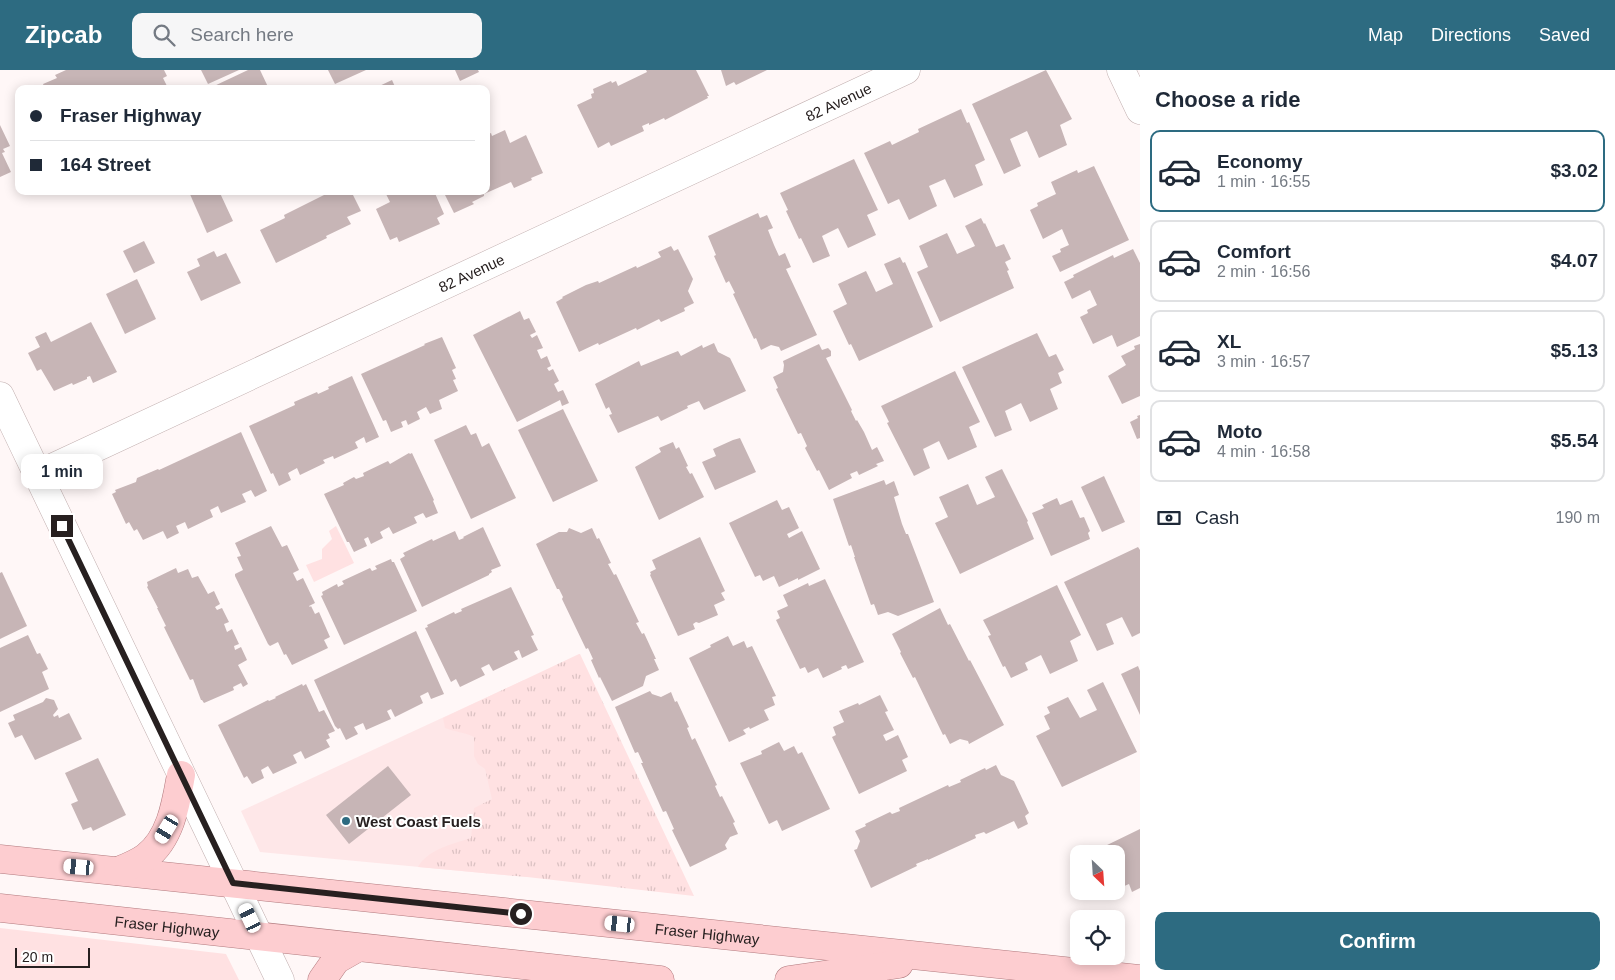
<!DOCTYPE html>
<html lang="en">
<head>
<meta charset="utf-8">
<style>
  :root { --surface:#fff; --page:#f6f6f7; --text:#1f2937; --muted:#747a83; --line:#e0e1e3; --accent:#2d6b81 }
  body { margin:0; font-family:Helvetica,sans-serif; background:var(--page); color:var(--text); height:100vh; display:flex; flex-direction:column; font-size:19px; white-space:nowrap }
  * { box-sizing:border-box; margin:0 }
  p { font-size:16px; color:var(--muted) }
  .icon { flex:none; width:28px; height:28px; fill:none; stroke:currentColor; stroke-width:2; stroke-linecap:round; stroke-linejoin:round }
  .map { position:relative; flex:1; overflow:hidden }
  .panel { display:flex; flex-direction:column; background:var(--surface); width:475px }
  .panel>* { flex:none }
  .hud { position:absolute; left:15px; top:15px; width:475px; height:110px; border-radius:10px; box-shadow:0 2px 12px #0003; display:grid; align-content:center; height:110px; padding:0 15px; background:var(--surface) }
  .needle { width:32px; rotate:155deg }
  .buttons { position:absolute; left:1070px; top:775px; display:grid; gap:10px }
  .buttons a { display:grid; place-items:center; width:55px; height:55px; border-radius:10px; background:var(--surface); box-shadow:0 2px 12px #0003; font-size:25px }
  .scale { position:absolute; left:15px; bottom:12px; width:75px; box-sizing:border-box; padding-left:5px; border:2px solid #272020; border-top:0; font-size:14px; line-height:18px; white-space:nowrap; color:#272020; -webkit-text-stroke:4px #fff; paint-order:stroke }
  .end { position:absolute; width:22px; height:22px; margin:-11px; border:6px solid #272020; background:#fff; box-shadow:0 0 0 2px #fff }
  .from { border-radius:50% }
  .bubble { position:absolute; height:35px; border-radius:10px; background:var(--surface); box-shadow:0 2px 12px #0003; font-size:16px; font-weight:700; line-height:35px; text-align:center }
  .car { position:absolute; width:15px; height:30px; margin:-15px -8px; border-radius:6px; box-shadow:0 0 4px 1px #0007; background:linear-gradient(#fff 24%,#345 0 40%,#fff 0 76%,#345 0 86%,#fff 0) }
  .hud b { display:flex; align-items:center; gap:18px; height:48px; font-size:19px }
  .hud b+b { border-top:1px solid var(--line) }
  .hud i { width:12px; height:12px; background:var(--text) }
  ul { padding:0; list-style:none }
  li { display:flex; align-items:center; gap:15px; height:82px; margin:0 10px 8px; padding:0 5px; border:2px solid var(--line); border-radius:10px }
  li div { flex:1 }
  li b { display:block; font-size:19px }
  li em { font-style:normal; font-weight:700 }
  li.current { border-color:var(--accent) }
  li>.icon { width:45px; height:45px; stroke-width:1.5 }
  h2 { padding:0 15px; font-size:22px; line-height:60px }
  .pay { display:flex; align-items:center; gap:12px; height:55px; padding:0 15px; font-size:19px }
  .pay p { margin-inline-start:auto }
  .action { display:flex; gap:10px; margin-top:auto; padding:10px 15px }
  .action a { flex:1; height:58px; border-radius:10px; background:var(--accent); color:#fff; font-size:20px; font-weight:700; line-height:58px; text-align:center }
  header { display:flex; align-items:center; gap:30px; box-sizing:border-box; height:70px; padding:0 25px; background:var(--accent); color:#fff }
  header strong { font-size:24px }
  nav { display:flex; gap:28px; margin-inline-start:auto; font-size:18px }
  .search { width:350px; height:45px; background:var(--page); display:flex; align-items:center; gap:12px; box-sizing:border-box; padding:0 18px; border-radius:10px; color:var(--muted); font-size:19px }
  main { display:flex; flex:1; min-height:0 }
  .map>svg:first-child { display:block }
  .built { fill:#fee7e8 }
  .grass { fill:url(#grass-tufts) }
  .green { fill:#ffe1e2 }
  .building { fill:#c7b5b6 }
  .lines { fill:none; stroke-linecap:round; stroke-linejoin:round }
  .street-casing { stroke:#c1afaf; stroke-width:29 }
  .secondary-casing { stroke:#c1afaf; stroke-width:29 }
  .primary-casing { stroke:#b17a7e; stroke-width:29 }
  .street { stroke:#fff; stroke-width:28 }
  .secondary { stroke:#fff; stroke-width:28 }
  .primary { stroke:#fdcdd0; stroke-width:28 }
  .route { stroke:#272020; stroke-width:6 }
  .poi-dot { fill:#2d6b81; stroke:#fff; stroke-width:2 }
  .labels { text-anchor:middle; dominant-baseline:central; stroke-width:4; stroke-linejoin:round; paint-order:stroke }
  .street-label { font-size:15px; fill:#272020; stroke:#fff }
  .poi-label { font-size:15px; font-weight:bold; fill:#272020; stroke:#fff; text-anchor:start }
</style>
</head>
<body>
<header>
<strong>Zipcab</strong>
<div class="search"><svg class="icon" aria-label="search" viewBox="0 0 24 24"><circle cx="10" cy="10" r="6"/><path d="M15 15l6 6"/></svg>Search here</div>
<nav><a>Map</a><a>Directions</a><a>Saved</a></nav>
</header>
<main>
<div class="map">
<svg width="1140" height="910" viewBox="0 0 1140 910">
  <defs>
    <pattern id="grass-tufts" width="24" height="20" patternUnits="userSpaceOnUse" patternTransform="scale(1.25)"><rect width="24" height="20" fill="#ffe1e2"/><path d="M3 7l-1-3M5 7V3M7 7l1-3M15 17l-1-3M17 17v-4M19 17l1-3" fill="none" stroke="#dbc1c2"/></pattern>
  </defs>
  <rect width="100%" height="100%" fill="#fff7f7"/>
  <path class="built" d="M524 610 527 807 260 782 241 741Z"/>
  <path class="grass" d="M579 584H580L694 826 527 807 418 797C428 779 453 774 471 768L474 738 492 729 485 699 478 694 474 686V667C463 662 456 662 445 658L443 648Z"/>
  <g class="green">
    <path d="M336 456 354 493 314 512 306 495 322 489V479L332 469 329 461Z"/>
    <path d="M0 858 226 884 239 910H0Z"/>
  </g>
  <g class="building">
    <path d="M66 0H164L167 6 163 8 168 18 45 19 43 14 57 8 55 5Z"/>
    <path d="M201 0H239L208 14Z"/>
    <path d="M248 0H260L269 19H213L212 17Z"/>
    <path d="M328 0H366L335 14Z"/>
    <path d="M455 0H478L479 2 460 11Z"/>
    <path d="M646 0H696L709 26H707L708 28 665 50 664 48 649 55V53L642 56 644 61 611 76 609 72 598 78 577 35 592 28 591 24 594 23 593 19 611 11 612 13 616 11 618 16 647 2Z"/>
    <path d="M721 0H767L736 15 734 12 726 16Z"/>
    <path d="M1046 0 1072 49 1060 55 1067 75 1039 88 1027 61 1010 69 1021 96 1004 104 972 34Z"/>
    <path d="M392 10 396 19H373Z"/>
    <path d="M961 39 967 53 969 52 985 90 975 95 983 115 954 128 945 109 929 116 937 136 909 150 899 129 888 134 864 83 890 71 892 75 919 62 918 59Z"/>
    <path d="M0 55 10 76 3 79 5 82 2 83 11 102 0 107Z"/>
    <path d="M505 60 510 73 526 65 543 103 531 108 532 110 514 118 511 112 484 124V126L472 132 474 134 454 143 443 121H486V65L491 63 492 66Z"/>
    <path d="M854 89 878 140 867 145 876 165 848 178 838 158 822 166 830 186 813 193 801 168 799 169 786 141 788 140 780 123Z"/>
    <path d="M1094 96 1129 170 1060 202 1052 186 1061 182 1060 179 1069 175 1062 159 1043 169 1030 140 1038 136 1037 133 1056 124 1051 112 1077 100 1078 103Z"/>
    <path d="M192 121H219L233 151 207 163 189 122Z"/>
    <path d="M332 121H335L337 124 341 121H351L361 141 347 147 351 154 326 166 327 168 276 193 260 160 285 148 284 145Z"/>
    <path d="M434 121 444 144 437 148 440 154 399 172 397 167 390 170 376 139 390 132 385 122Z"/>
    <path d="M758 143 760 148 767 145 773 158 768 160 774 175 779 186 785 183 791 197 786 199 817 265 781 281 779 277 771 275 761 280 756 268 754 269 733 224 735 223 729 211 726 213 714 186 716 185 708 166Z"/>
    <path d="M981 148 984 154 985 153 996 177 1004 174 1011 189 1005 192 1009 200 1007 201 1014 218 940 252 917 202 928 197 919 176 947 163 957 184 975 176 965 156Z"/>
    <path d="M144 171 155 193 134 203 123 181Z"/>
    <path d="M671 176 674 181 678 179 693 209 688 221 694 233 684 238 685 241 661 252 659 249 637 260 636 258 599 275 598 273 579 282 556 232 563 228 562 227 586 215 598 211 599 213 636 196 637 198 661 187 658 182Z"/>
    <path d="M1133 179 1140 193V266L1117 277 1112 265 1093 274 1080 247 1088 243 1087 240 1097 235 1090 220 1072 229 1064 212 1074 207 1073 205 1113 185 1114 188Z"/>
    <path d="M214 181 217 187 226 183 241 213 201 231 187 202 200 196 197 189Z"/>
    <path d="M900 187 903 193 905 192 933 257 859 291 851 274 849 275 833 241 847 234 838 214 866 201 876 222 893 214 884 194Z"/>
    <path d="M137 209 156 249 125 264 106 224Z"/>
    <path d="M520 241 524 250 529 248 536 262 530 265 532 268 537 265 543 278 537 280 541 289 547 286 551 296 547 298 549 301 553 299 559 311 554 314 558 322 563 320 569 333 562 336 560 330 517 352 473 265Z"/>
    <path d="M91 252 117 302 93 313 90 306 87 307V309L73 315 72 313 54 321 41 299 37 301 28 283 40 277 35 267 46 262 51 272Z"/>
    <path d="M1037 263 1049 287 1056 284 1064 300 1058 303 1062 313 1050 319 1058 339 1030 352 1021 333 1005 341 1012 360 995 367 962 297Z"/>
    <path d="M442 267 456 298 452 300 456 309 453 310 458 321 439 330 442 339 430 344 426 337 417 342 420 349 408 355 406 350 401 352 403 357 391 362 386 350 383 351 361 304 425 275 424 274Z"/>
    <path d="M714 273 718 282 730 288 746 321 704 340 699 331 687 336 688 338 661 351 658 346 618 363 609 345 612 344 609 337 606 339 595 314 639 291 641 296 678 281 681 286 702 275 703 278Z"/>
    <path d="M819 274 822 280 828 278 831 281V286L826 288 852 340 851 341 856 351 857 350 864 362 872 380 877 377 884 391 876 394 878 396 859 405 857 401 850 404 852 408 829 420 819 400 817 401 805 378 807 376 801 363 798 364 776 319 778 318 773 307 783 302 784 295 783 291Z"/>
    <path d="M1140 274V326L1122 334 1108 306 1126 295 1121 286 1135 279 1134 276Z"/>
    <path d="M955 301 980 352 969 357 977 377 948 390 939 371 923 379 930 398 914 406 887 353 889 352 881 336Z"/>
    <path d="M352 306 379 367 366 373 364 367 355 372 358 378 334 389 333 386 323 390 325 393 300 405 297 398 288 403 291 410 279 416 273 403 271 404 249 356 295 335 294 332 317 322 318 324 329 319 328 317Z"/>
    <path d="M563 339 598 411 553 432 518 360Z"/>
    <path d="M1140 345V368L1137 369 1130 352 1138 348 1137 346Z"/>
    <path d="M466 355 471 365 476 363 482 377 489 373 516 428 471 449 434 370Z"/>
    <path d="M241 362 267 421 255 427 251 420 242 424 246 432 221 443 218 436 210 440 213 447 188 459 185 452 176 456 179 463 167 469 163 461 143 470 137 459 134 461 129 452 126 454 112 424 116 422 115 420 136 412 137 408 158 399 159 400Z"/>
    <path d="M740 368 756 402 715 420 702 392 716 386 713 379 733 370Z"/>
    <path d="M673 372 676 379 679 377 688 396 686 397 690 404 692 403 704 427 659 450 635 397 661 382 659 378Z"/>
    <path d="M409 383 410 384 412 383 434 430 433 431 438 443 426 448 423 443 414 447 417 453 393 464 389 457 380 462 383 468 371 474 368 467 364 469 367 476 354 482 349 472H347L324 424 344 415 343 413 354 407 356 409 364 406 363 403 388 391 390 394Z"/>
    <path d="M1002 399 1028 451 1027 452 1034 469 960 504 935 453 948 447 939 427 968 414 977 435 995 427 985 407Z"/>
    <path d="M1104 406 1125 452 1102 462 1081 417Z"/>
    <path d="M884 410 886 415 894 411 899 425 894 427 902 454 906 464H908L934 532 898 546 888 542 878 545 874 534 871 535 854 487H855L851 475 849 476 833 429Z"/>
    <path d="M1057 428 1060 435 1072 430 1080 448 1084 447 1090 461 1088 463 1090 469 1051 486 1032 443 1044 438 1042 435Z"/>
    <path d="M777 430 782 440 789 437 799 458 787 464 789 468 802 461 820 499 798 510V508L779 517 774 506 763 511 760 505 755 507 729 453Z"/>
    <path d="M271 456 282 477 287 475 299 500 293 503 297 511 303 508 315 533 309 536 310 537 311 536 315 544 319 542 330 567 324 570 328 578 292 595 286 584 284 585 278 572 270 576 268 574 235 506V504L243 500 237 487 241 486 235 473Z"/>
    <path d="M483 457 501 496 491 500 492 502 489 504V505L422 537 400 489 405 486 403 483 432 469 433 471 455 461 459 470 464 468 463 467Z"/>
    <path d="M569 458 581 463 592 458 597 469 599 468 611 493 608 494 614 505 616 504 639 552 636 553 642 564 644 563 656 589H654L659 600 646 606 643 616 612 631 600 607 599 608 591 590 593 589 588 578 586 579 562 529 563 527 559 519H557L536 474 559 462H567Z"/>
    <path d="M700 467 725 521 721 523 725 530 714 535 718 545 699 553 696 552 693 554 695 559 678 566 650 505 651 504 650 502 656 499 652 490Z"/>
    <path d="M1138 477 1140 480V563L1132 567 1122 547 1106 554 1114 574 1097 581 1064 512Z"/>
    <path d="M391 489 392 492H394L417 541 344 575 321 526 323 525 322 522 337 514 338 517 344 514 342 511 370 498 372 501 377 499 375 496Z"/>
    <path d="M176 498 178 503 188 499 192 508 198 506 208 524 214 521 220 534 215 537 217 540 222 538 229 552 224 554 227 562 232 559 239 574 234 576 235 580 241 577 247 590 238 595 248 614 243 617 241 613 233 617 234 620 204 633 202 630H201L193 609 190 610 164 557 166 556 157 538H158L147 517 148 516 147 512Z"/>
    <path d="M2 502 27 556 0 569V503Z"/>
    <path d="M825 509 864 592 848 599 846 595 841 597 842 599 823 608 818 598 808 603 805 597 800 599 776 550 780 548 777 541 788 536 783 525 808 513 809 516Z"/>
    <path d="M1057 515 1081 565 1070 571 1078 591 1050 604 1041 585 1025 593 1028 600 1011 608 1005 596 1003 597 988 566 991 565 983 550Z"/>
    <path d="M511 517 534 565 531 566 538 580 522 588 519 580 514 582 518 589 493 601 489 594 481 598 485 605 460 617 456 609 451 612 425 558 428 557 427 555 454 542 455 544 462 541 461 539Z"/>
    <path d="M940 538 948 555 950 554 969 591 970 590 1004 655 969 674 968 671 960 669 950 674 945 664 943 665 915 607 913 608 900 583 901 582 892 564Z"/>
    <path d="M416 561 444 624 431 629 428 622 420 626 423 633 395 647 391 639 387 641 391 649 366 660 363 653 354 657 358 664 346 670 340 658 338 659 335 656 314 610Z"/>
    <path d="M28 565 37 584 40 583 48 599 42 602 49 619 0 642V578Z"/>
    <path d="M728 566 733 576 744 571 747 578 752 576 776 626 772 627 775 635 764 640 769 650 750 659 749 657 743 660 746 664 729 672 689 588 711 577 710 575Z"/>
    <path d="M1138 596 1140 601V645L1121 604Z"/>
    <path d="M1103 612 1137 682 1062 717 1036 666 1050 659 1044 646 1050 643 1047 637 1068 627 1080 648 1097 640 1087 620Z"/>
    <path d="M302 614 303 616 306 614 319 642 324 640 335 661 328 664 330 668 326 670 330 677 305 689 301 681 293 685 297 693 273 704 268 696 261 700 264 708 252 714 247 706 244 708 218 655 268 630 269 631 276 628 275 627Z"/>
    <path d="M650 621 652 624 661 627 671 622 675 632 677 631 689 657 687 658 692 670 695 668 717 715 715 716 720 727 722 726 735 752 733 753 738 764 730 767 725 775 727 779 690 797 672 760 674 759 666 741 663 742 641 693H643L638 682 635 683 615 637Z"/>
    <path d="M880 625 888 641 885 642 894 660 883 665 886 671 898 665 908 687 902 690 907 701 859 724 832 667 836 665 833 657 844 652 839 641 858 633 859 635Z"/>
    <path d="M46 628 54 630 58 639 53 645 54 647 58 645 59 648 69 643 82 669 35 690 22 665 15 668 8 653 15 650 13 645 43 632Z"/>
    <path d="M779 672 784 681 794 676 798 684 802 682 830 739 782 761 777 750 769 754 740 693 762 684 761 681Z"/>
    <path d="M98 688 126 745 93 761 91 757 83 760 71 734 78 731 65 703Z"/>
    <path d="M996 695 1001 705 1014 711 1029 743 1025 746 1028 754 1018 759 1014 751 986 764 984 762 975 765 976 768 928 790V789L916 794 917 796 871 818 854 780 857 779 860 771 855 761 866 756 865 754 890 742 892 744 900 741 899 738 948 715 949 717 961 712 960 710 985 698 986 700Z"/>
    <path d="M388 696 411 725 349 774 326 745Z"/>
    <path d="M1140 759V818L1132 822 1129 814 1122 817 1121 816 1116 818V784H1106L1103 777Z"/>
  </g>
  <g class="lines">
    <defs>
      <path id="street" d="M1121 0 1140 40"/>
      <g id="secondary">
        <path d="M0 326 280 910"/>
        <path id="s1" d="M37 405 906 0"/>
      </g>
      <g id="primary">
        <path id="s2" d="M0 789 1140 909"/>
        <path d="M118 801C128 797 138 793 146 787 171 768 176 733 181 705"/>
        <path id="s3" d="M0 838 660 910"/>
        <path d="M322 910 336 890 357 878"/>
        <path d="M789 910 899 894"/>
      </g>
    </defs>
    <use href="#street" class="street-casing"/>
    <use href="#secondary" class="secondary-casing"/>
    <use href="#primary" class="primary-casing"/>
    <use href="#street" class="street"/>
    <use href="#secondary" class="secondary"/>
    <use href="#primary" class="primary"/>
  </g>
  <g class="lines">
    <path class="route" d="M62 456 233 813 521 844"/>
  </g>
  <circle class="poi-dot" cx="346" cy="751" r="5"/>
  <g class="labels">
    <g class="street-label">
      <text stroke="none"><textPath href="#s1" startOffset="884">82 Avenue</textPath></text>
      <text stroke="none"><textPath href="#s1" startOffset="479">82 Avenue</textPath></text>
      <text stroke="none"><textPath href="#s3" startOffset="168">Fraser Highway</textPath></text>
      <text stroke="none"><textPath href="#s2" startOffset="711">Fraser Highway</textPath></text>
    </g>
    <g class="poi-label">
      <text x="356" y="751">West Coast Fuels</text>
    </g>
  </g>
</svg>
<div class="buttons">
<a><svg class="needle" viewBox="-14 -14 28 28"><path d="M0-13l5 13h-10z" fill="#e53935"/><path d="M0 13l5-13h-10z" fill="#747a83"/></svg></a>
<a><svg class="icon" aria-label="locate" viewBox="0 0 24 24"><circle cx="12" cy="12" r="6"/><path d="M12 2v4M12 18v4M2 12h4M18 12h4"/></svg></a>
</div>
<div class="scale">20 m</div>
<i class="end from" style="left:521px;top:844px"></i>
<i class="end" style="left:62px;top:456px"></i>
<div class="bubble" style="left:21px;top:384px;width:82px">1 min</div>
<i class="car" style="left:167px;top:759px;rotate:211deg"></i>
<i class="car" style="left:79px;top:797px;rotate:275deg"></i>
<i class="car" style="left:250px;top:848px;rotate:335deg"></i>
<i class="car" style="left:620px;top:854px;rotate:276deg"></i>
<div class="hud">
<b><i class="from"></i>Fraser Highway</b>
<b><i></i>164 Street</b>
</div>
</div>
<section class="panel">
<h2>Choose a ride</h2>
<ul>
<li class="current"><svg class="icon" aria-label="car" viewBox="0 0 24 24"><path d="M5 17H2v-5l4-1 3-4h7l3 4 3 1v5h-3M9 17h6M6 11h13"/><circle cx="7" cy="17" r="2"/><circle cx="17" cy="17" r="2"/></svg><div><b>Economy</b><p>1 min · 16:55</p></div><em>$3.02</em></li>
<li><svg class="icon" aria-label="car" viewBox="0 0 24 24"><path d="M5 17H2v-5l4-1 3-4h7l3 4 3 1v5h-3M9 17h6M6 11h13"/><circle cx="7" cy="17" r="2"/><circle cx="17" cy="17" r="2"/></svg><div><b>Comfort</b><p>2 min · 16:56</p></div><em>$4.07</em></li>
<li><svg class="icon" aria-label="car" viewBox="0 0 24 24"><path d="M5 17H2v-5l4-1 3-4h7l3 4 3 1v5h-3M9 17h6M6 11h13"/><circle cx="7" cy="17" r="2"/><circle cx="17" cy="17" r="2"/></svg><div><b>XL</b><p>3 min · 16:57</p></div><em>$5.13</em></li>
<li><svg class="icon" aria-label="car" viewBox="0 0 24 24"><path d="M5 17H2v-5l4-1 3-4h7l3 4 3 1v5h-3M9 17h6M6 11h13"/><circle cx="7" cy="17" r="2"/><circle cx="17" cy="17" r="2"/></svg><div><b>Moto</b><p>4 min · 16:58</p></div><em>$5.54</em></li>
</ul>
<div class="pay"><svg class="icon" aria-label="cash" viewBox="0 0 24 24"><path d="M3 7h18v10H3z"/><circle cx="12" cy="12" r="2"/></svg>Cash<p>190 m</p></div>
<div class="action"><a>Confirm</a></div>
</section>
</main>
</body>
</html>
